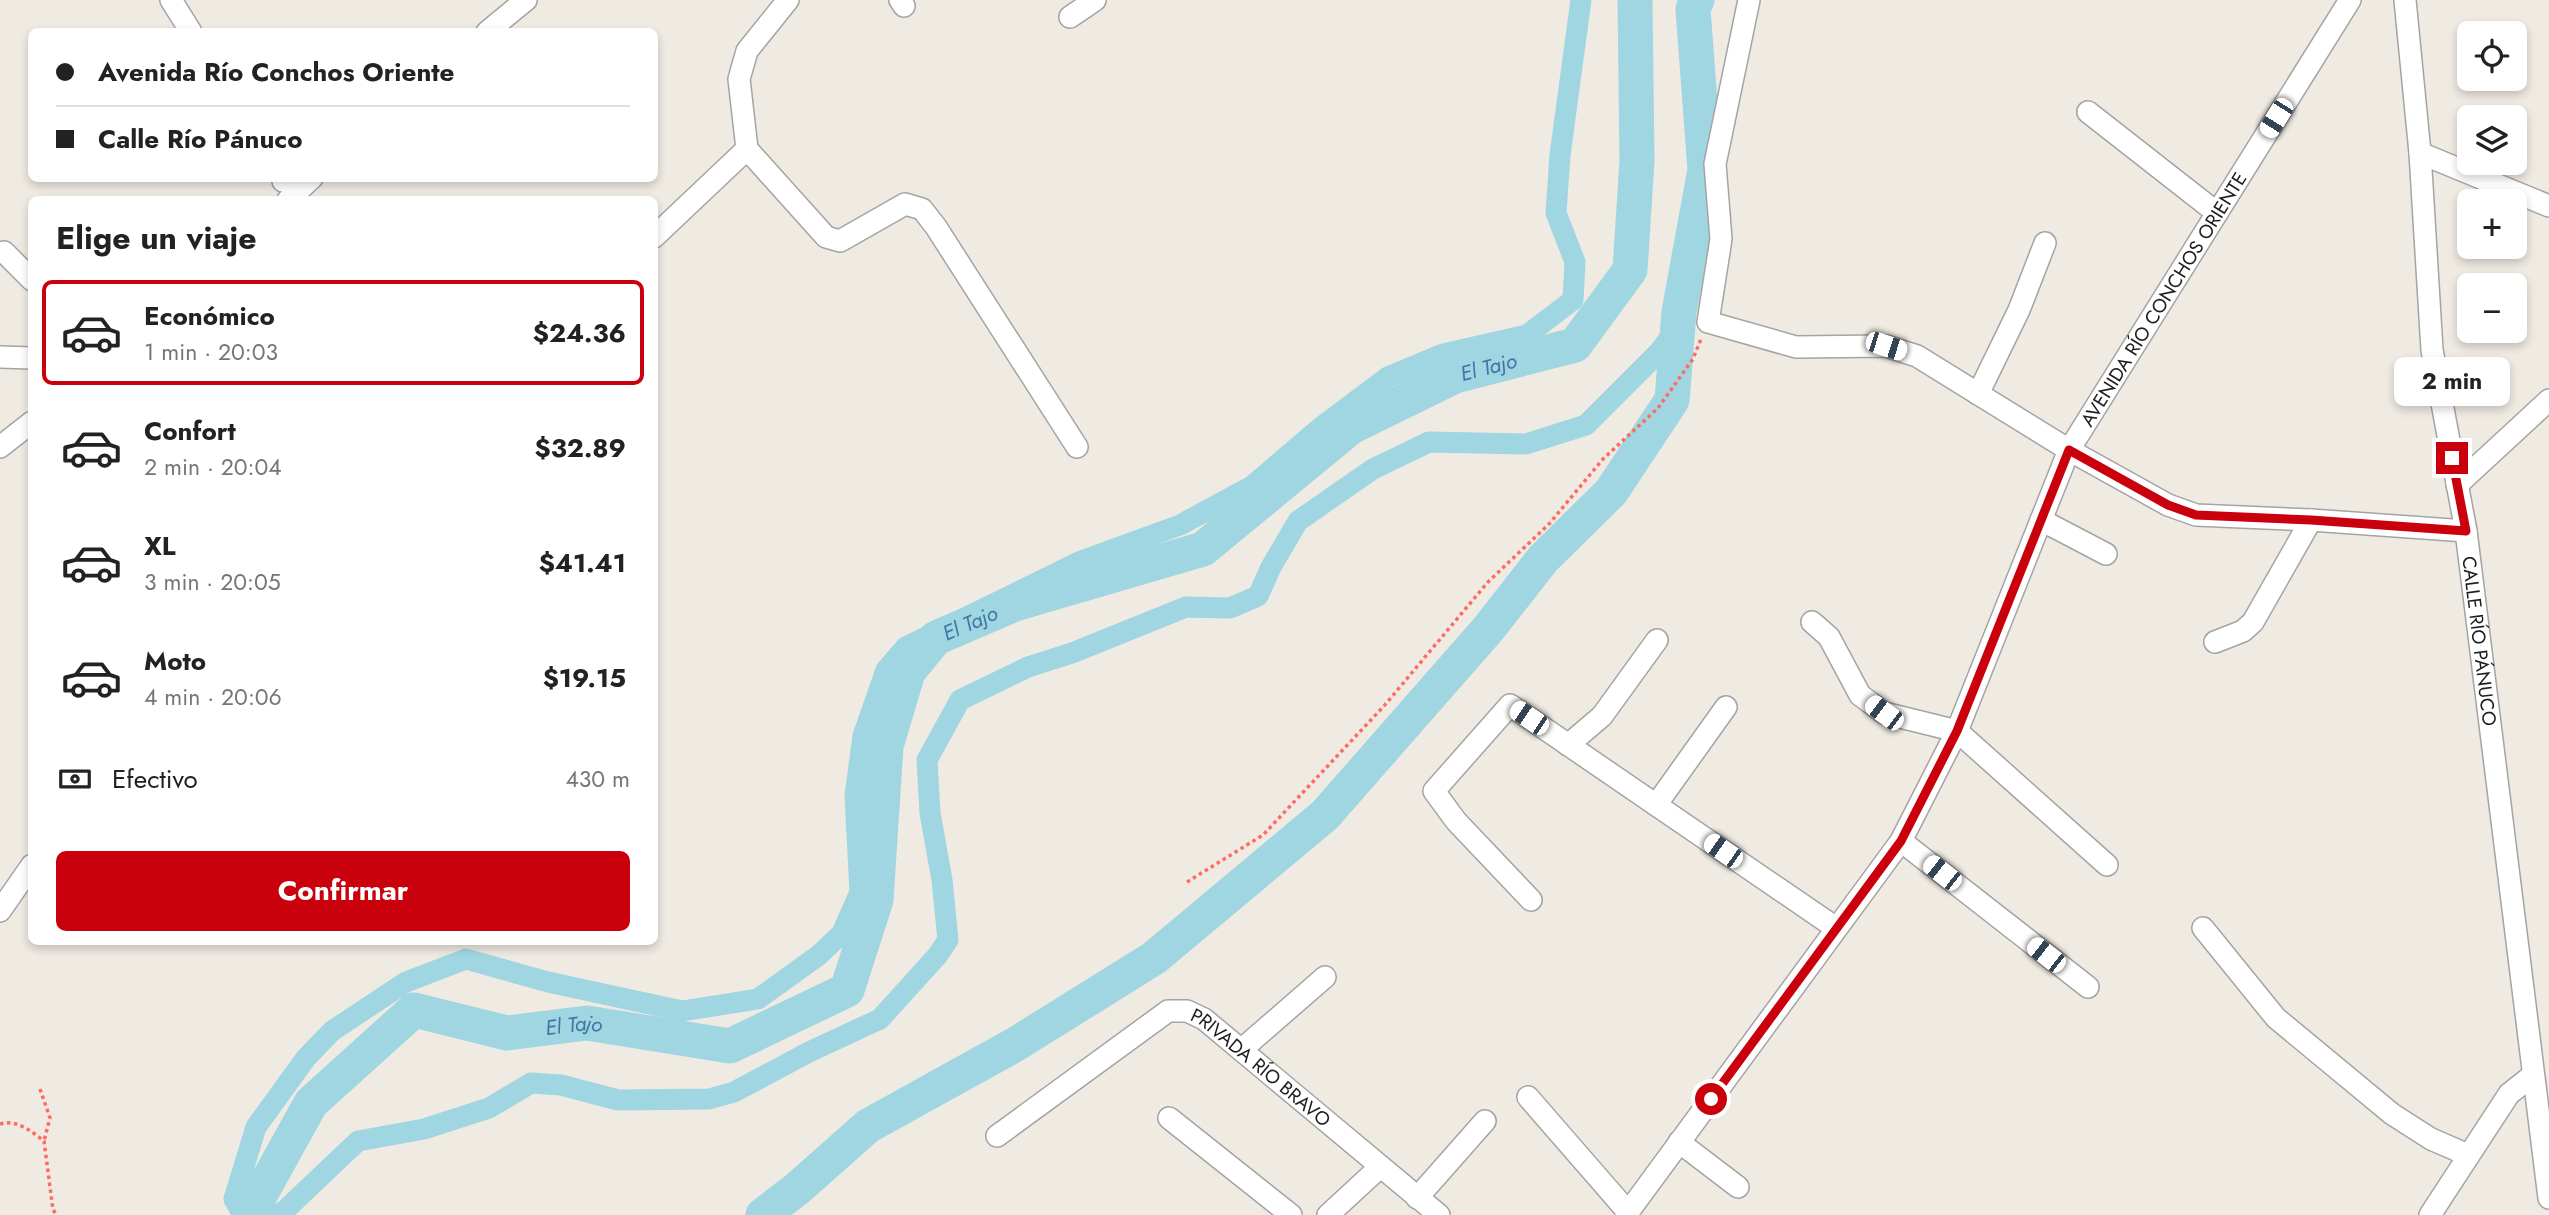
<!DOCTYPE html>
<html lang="es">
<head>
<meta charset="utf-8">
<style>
  :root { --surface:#fff; --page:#f6f6f6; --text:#222; --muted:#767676; --line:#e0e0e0; --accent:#ca000d }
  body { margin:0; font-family:Jost,sans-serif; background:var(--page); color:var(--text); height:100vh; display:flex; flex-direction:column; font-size:26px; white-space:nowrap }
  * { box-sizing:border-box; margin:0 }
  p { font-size:23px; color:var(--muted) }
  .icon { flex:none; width:38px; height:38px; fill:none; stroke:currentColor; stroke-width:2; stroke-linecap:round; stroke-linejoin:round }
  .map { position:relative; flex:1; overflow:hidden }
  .panel { position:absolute; left:28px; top:196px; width:630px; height:749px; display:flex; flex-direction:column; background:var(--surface); border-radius:10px; box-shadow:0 4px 10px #0003 }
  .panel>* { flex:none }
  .hud { position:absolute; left:28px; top:28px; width:630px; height:154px; border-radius:10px; box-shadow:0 4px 10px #0003; display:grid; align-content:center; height:154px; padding:0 28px; background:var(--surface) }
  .controls { position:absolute; left:2457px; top:21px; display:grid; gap:14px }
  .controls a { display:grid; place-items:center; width:70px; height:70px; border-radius:10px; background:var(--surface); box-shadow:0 4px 10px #0003; font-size:35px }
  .end { position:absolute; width:32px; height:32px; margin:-16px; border:9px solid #ca000d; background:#fff; box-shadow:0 0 0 4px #fff }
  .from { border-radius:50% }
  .bubble { position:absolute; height:49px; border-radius:10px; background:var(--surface); box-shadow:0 4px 10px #0003; font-size:23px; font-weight:700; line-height:49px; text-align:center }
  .car { position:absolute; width:21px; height:42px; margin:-21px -10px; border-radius:9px; box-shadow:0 0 5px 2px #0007; background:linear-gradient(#fff 24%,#345 0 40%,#fff 0 76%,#345 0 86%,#fff 0) }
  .hud b { display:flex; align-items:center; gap:24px; height:66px; font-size:26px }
  .hud b+b { border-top:2px solid var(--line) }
  .hud i { width:18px; height:18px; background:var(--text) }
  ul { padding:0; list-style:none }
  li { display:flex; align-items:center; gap:21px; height:105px; margin:0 14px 10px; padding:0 14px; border:4px solid transparent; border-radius:10px }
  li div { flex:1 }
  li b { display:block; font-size:26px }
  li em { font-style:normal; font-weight:700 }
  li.active { border-color:var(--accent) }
  li>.icon { width:63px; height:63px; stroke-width:1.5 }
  h2 { padding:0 28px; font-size:32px; line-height:84px }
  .pay { display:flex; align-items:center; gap:18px; height:77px; padding:0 28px; font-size:26px }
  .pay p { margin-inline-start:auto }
  .cta { display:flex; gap:14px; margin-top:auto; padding:14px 28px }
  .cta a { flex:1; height:80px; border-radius:10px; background:var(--accent); color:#fff; font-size:28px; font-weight:700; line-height:80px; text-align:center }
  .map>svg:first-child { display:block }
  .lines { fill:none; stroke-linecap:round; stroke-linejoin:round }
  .canal { stroke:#9fd6e1; stroke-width:21 }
  .river { stroke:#9fd6e1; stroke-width:35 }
  .street-casing { stroke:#a4a4a4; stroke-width:24 }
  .path { stroke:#ff6a63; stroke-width:3.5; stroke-dasharray:3.5 3.5; stroke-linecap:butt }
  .street { stroke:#fff; stroke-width:21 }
  .route { stroke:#ca000d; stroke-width:9 }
  .labels { text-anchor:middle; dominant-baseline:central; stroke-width:5; stroke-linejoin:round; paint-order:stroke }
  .street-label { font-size:19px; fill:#1d1d1d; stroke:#fff }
  .water-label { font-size:21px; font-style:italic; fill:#3d77a4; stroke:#fff }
</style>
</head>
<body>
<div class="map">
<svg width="2549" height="1215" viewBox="0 0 2549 1215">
  <rect width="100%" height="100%" fill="#efeae2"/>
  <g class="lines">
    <g class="canal">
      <path d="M243 1215 234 1199 256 1127 306 1058 332 1031 406 982 466 959 548 982 682 1011 758 999 819 955 842 933 860 892 855 796 863 736 886 670 906 647 1081 561 1180 525 1252 486 1320 428 1388 377 1443 354 1527 335 1573 300 1575 262 1556 213 1560 155 1581 0"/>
      <path d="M274 1215 282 1213 358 1141 424 1129 489 1108 531 1083 561 1085 618 1100 709 1099 734 1092 809 1052 880 1019 937 956 948 940 942 880 930 813 927 760 960 700 1028 667 1072 653 1186 607 1230 608 1258 596 1271 567 1298 521 1373 469 1429 442 1526 444 1586 425 1659 352 1678 327"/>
    </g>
    <g class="river">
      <path id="s1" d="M249 1215 311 1103 414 1010 507 1033 587 1023 730 1046 847 990 876 900 886 746 908 672 936 638 1015 604 1203 549 1351 427 1455 376 1575 345 1630 270 1637 161 1635 0"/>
      <path d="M763 1215 798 1188 868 1126 1016 1044 1154 958 1325 815 1489 628 1543 559 1611 492 1672 400 1679 312 1705 170 1693 9 1697 0"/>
    </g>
    <defs>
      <g id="street">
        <path d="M171 0 191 32"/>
        <path d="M900 0 904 6"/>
        <path d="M1749 0 1715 164 1721 239 1708 322 1796 347 1886 346 1917 356 2069 450 2168 505 2196 515 2311 520 2466 531"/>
        <path id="s2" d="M2405 0 2420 153 2432 350 2466 531 2549 1198"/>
        <path d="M1070 17 1095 0"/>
        <path d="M487 32 526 0"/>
        <path d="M2088 112 2217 213"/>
        <path d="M747 149 826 237 840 241 905 204 922 209 936 227 1077 447"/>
        <path d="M2420 153 2549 206"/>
        <path d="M283 181 286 178"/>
        <path d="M288 200 312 178"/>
        <path d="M654 237 747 149 739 79 747 51 788 0"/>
        <path d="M4 252 32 280"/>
        <path d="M0 357 32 358"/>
        <path d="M1978 394 2019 310 2045 243"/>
        <path d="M0 447 32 422"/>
        <path d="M2457 485 2549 400"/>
        <path d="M2041 520 2106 554"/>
        <path d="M1812 622 1829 637 1860 695 1884 713 1957 731 2107 865"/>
        <path d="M2215 642 2243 631 2253 622 2311 520"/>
        <path d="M1568 745 1602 716 1657 640"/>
        <path d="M1656 805 1726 707"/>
        <path d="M1901 841 2088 987"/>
        <path d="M1531 900 1456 821 1434 791 1510 705 1836 928"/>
        <path d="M0 911 32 865"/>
        <path d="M2203 928 2276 1018 2392 1114 2431 1139 2468 1155"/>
        <path d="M1241 1050 1325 977"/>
        <path d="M1528 1097 1628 1212"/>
        <path d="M1169 1118 1291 1215"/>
        <path id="s3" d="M997 1136 1168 1011H1187L1204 1019 1439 1215"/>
        <path d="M1679 1142 1738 1187"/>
        <path d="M1417 1198 1485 1121"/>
        <path d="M1328 1215 1380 1167"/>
        <path id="s4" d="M1626 1215 1901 841 1957 731 2069 450 2350 0"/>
        <path d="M2430 1215 2509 1094 2533 1075"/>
      </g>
    </defs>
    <use href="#street" class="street-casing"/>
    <g class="path">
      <path d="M1187 882 1263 835 1384 706 1488 582 1549 524 1603 459 1658 408 1693 359 1701 339"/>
      <path d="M40 1089 50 1118 44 1141"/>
      <path d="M0 1124C17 1119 31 1131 44 1141L53 1210 57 1215"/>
    </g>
    <use href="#street" class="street"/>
  </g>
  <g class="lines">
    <path class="route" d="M1711 1099 1901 841 1957 731 2069 450 2168 505 2196 515 2311 520 2466 531 2452 458"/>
  </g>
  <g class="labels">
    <g class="street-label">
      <text stroke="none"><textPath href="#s4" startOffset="1068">AVENIDA RÍO CONCHOS ORIENTE</textPath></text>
      <text stroke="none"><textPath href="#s2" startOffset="646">CALLE RÍO PÁNUCO</textPath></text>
      <text stroke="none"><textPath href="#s3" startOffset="324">PRIVADA RÍO BRAVO</textPath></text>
    </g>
    <g class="water-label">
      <text stroke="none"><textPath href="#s1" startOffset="1712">El Tajo</textPath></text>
      <text stroke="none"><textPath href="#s1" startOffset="1125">El Tajo</textPath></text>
      <text stroke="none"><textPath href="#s1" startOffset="430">El Tajo</textPath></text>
    </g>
  </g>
</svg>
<div class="controls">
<a><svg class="icon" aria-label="locate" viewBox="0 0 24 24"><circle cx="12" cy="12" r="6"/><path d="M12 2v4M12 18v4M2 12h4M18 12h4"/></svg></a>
<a><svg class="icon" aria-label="layers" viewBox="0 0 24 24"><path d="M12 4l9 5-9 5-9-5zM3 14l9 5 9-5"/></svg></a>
<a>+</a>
<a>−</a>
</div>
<i class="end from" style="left:1711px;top:1099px"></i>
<i class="end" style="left:2452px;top:458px"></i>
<div class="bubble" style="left:2394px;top:357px;width:116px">2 min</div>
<i class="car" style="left:2276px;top:118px;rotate:212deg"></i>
<i class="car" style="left:1886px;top:346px;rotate:108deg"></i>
<i class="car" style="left:1884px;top:713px;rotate:307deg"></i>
<i class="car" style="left:1529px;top:718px;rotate:304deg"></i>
<i class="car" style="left:1723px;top:851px;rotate:305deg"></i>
<i class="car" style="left:1942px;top:873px;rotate:308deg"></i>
<i class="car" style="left:2046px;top:955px;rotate:308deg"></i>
<div class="hud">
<b><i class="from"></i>Avenida Río Conchos Oriente</b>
<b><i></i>Calle Río Pánuco</b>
</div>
<section class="panel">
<h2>Elige un viaje</h2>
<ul>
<li class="active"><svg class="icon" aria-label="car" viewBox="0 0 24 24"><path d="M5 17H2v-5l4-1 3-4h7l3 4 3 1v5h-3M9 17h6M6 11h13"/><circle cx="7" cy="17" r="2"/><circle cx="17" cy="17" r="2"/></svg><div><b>Económico</b><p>1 min · 20:03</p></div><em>$24.36</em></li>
<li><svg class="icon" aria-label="car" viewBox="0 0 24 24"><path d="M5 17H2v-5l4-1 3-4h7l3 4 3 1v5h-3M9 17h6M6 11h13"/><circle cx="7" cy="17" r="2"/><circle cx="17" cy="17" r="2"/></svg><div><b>Confort</b><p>2 min · 20:04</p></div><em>$32.89</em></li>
<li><svg class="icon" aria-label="car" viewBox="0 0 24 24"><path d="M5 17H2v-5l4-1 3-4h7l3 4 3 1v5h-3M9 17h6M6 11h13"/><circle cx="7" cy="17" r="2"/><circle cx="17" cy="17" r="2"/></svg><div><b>XL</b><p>3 min · 20:05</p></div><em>$41.41</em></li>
<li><svg class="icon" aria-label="car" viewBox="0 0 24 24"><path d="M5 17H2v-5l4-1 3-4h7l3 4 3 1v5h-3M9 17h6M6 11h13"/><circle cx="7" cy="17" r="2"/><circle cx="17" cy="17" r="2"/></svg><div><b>Moto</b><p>4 min · 20:06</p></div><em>$19.15</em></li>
</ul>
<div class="pay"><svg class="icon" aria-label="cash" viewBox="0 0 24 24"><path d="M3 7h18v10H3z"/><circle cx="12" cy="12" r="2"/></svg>Efectivo<p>430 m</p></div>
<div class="cta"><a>Confirmar</a></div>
</section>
</div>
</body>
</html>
